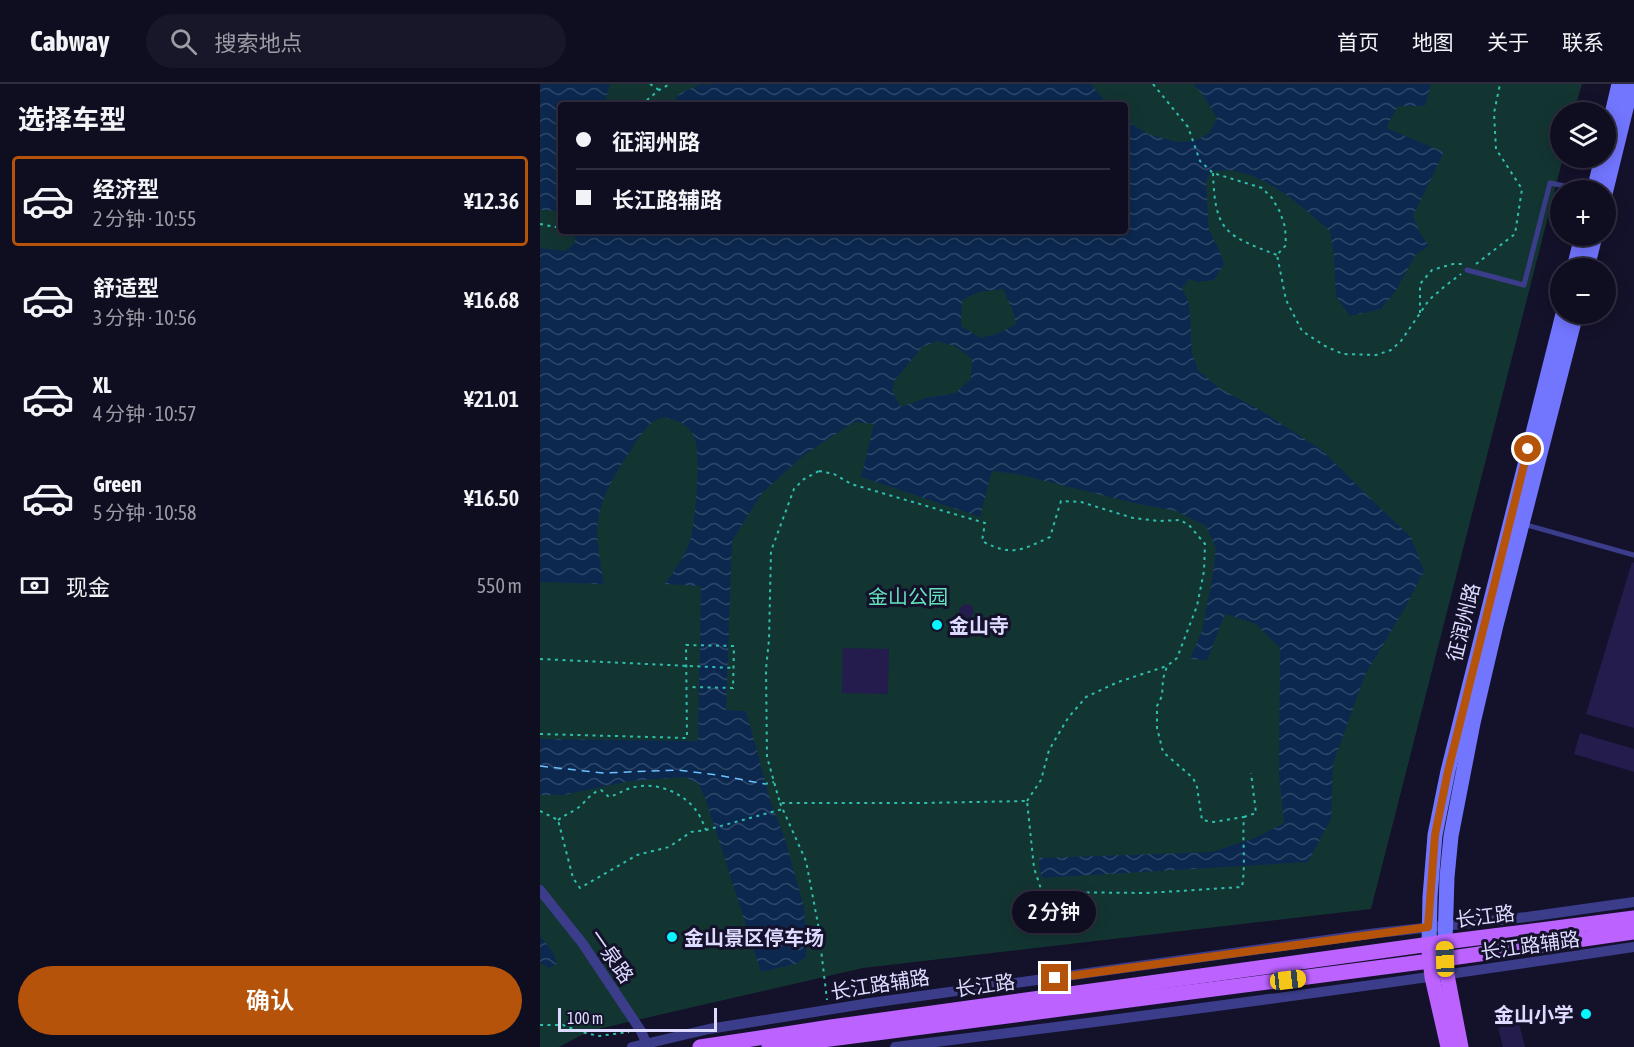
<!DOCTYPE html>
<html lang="zh">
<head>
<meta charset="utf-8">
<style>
  :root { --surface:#0f0d20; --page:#181629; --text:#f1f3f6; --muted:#9b9ca5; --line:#2f2d3e; --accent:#b45309 }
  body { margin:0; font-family:"Asap Condensed","Noto Sans SC",sans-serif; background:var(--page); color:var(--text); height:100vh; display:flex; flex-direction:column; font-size:22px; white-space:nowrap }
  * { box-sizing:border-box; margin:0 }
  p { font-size:20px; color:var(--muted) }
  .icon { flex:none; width:33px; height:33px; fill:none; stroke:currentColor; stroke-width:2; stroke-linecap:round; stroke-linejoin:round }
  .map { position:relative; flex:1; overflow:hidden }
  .drawer { display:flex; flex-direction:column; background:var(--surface); width:540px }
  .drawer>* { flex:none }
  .guide { position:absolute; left:18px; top:18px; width:570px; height:132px; border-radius:6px; box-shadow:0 3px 15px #0003,0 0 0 2px var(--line); display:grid; align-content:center; height:132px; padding:0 18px; background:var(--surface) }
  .tools { position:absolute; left:1010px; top:18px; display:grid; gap:12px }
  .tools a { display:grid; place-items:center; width:66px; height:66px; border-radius:50%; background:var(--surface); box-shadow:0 3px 15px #0003,0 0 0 2px var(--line); font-size:30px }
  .scale { position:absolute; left:18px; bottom:15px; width:159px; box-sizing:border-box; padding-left:6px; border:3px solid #dddbff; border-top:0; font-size:16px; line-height:21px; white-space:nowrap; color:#dddbff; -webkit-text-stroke:4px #14112b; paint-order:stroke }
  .end { position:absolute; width:27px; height:27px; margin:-14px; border:8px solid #b45309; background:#fff; box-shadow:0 0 0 3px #fff }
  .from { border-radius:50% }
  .bubble { position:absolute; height:42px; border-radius:21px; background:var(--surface); box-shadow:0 3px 15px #0003,0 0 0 2px var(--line); font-size:20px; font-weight:600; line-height:42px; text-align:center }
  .car { position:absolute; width:18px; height:36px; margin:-18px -9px; border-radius:8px; box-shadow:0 0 4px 2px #0007; background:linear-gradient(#f5c518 24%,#345 0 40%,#f5c518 0 76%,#345 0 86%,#f5c518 0) }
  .guide b { display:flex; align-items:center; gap:21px; height:57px; font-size:22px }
  .guide b+b { border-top:2px solid var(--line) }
  .guide i { width:15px; height:15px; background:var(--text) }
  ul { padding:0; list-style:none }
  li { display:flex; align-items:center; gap:18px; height:90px; margin:0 12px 9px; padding:0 6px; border:3px solid transparent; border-radius:6px }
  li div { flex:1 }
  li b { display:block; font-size:22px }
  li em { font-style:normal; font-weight:600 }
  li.active { border-color:var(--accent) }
  li>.icon { width:54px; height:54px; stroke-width:1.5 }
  h2 { padding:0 18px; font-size:27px; line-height:72px }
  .pay { display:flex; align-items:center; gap:15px; height:66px; padding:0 18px; font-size:22px }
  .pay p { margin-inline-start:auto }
  .cta { display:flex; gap:12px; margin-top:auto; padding:12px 18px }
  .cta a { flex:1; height:69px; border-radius:36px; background:var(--accent); color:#fff; font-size:24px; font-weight:600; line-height:69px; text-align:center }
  header { display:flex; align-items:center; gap:36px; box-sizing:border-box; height:84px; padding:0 30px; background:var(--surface); border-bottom:2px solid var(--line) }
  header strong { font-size:28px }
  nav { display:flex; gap:33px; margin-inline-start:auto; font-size:21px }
  .search { width:420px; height:54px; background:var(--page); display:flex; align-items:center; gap:15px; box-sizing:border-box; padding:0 21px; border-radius:33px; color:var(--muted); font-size:22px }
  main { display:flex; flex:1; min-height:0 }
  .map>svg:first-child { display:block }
  .park { fill:#133532; fill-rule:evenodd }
  .water { fill:url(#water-waves); fill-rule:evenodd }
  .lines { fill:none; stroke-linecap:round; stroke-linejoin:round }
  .ferry { stroke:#69c2ff; stroke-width:1.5; stroke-dasharray:8 6; stroke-linecap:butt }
  .building { fill:#231c4d }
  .path { stroke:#2fbfae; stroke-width:2; stroke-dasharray:3 4.5; stroke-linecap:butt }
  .service { stroke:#3b3d8b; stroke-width:5 }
  .minor { stroke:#3b3d8b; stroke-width:10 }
  .secondary { stroke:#7276ff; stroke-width:15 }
  .primary { stroke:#bb62ff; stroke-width:15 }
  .route { stroke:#b45309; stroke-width:8 }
  .poi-dot { fill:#07f5ff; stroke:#14112b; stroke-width:2 }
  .labels { text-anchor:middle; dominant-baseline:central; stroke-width:6; stroke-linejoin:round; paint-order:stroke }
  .park-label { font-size:20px; fill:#63e3bb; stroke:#14112b }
  .street-label { font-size:20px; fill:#dddbff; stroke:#14112b }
  .poi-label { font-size:20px; font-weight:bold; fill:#dddbff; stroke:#14112b; text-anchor:start }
</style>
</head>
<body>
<header>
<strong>Cabway</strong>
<div class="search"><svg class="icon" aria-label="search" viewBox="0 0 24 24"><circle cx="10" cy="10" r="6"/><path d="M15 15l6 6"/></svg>搜索地点</div>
<nav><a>首页</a><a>地图</a><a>关于</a><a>联系</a></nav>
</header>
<main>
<section class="drawer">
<h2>选择车型</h2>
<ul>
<li class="active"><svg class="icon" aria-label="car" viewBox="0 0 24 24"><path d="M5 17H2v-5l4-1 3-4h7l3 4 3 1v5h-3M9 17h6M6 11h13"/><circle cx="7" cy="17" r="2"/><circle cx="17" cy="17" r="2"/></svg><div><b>经济型</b><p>2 分钟 · 10:55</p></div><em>¥12.36</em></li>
<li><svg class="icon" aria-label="car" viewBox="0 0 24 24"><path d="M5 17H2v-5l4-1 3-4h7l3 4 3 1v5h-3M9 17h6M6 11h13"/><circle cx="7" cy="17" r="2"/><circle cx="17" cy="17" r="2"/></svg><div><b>舒适型</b><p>3 分钟 · 10:56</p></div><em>¥16.68</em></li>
<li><svg class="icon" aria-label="car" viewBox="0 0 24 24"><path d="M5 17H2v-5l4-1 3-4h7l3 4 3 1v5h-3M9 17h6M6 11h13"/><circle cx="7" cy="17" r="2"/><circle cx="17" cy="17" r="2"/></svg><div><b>XL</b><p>4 分钟 · 10:57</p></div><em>¥21.01</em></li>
<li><svg class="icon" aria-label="car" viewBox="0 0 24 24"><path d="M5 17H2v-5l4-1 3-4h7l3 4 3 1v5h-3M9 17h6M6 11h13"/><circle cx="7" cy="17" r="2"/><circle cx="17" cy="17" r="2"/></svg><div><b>Green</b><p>5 分钟 · 10:58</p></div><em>¥16.50</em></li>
</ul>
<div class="pay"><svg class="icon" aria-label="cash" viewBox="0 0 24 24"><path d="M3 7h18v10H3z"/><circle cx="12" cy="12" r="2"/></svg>现金<p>550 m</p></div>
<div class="cta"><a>确认</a></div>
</section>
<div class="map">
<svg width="1094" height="963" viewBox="0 0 1094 963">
  <defs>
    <pattern id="water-waves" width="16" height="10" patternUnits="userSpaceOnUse" patternTransform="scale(1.5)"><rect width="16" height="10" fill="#0c284f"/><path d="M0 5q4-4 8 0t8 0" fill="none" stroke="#2f4769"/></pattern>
  </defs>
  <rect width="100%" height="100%" fill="#14112b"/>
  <path class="park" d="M0 0H1042L1034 28H1020V74H1023L831 825 323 884 49 947 19 963H0ZM21 21H585V147H21Z"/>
  <g class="water">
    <path d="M0 0H70L65 17 66 21H21V127L0 126Z"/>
    <path d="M161 0 171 1 174 0H551L568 21H132L139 10Z"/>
    <path d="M653 0H891L885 22H858L846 44 904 68 873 132 880 149 889 162 876 170 855 208 841 225 810 232 796 212 794 173 790 147C762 123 731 93 694 87 687 86 678 87 671 87L666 97 669 146 679 166 684 180 674 196 658 198 649 195 642 204 649 219 652 269 658 286 679 304 720 326 782 366 834 418 871 453 884 487 865 524 825 591 793 680 791 735 768 778 502 794 499 783V774L672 768 715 754 744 739 739 691 740 564 716 540 685 530 667 576 650 575 662 547 672 496 676 464 666 442 636 427 594 419 477 390 452 387 440 433 321 393 334 340 314 338 264 371 222 409 192 457 186 626 206 627 231 719 244 752 264 823 267 861 266 873 256 880 221 888 166 716 158 699 144 693 90 697 23 711H0V655L158 657 161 502 125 500C134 487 145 472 150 457 155 437 162 370 154 353 151 345 141 337 134 336 130 335 124 333 121 334 109 337 99 353 93 363 75 389 57 418 57 450 58 467 61 484 64 500L0 498V164L25 167 35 159V147H585V36L608 50 637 58 654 57 670 49 677 34 663 11ZM463 205 473 227 476 240 459 249 441 254 421 242 422 216 439 208ZM397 257 415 262 432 275 431 295 415 309 386 314 361 323 352 307 355 296 382 263Z"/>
    <path d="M0 852 13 868 17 880 9 884 0 879Z"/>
  </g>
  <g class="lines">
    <path class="ferry" d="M0 682 63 689 137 686 177 691 225 700"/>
  </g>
  <g class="building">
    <path d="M1092 478 1094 479V644L1046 630Z"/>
    <path d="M424 520 432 521 434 529 429 534 421 533 419 525Z"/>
    <path d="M303 564 349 565 348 610 302 609Z"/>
    <path d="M1040 649 1094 665V688L1034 670Z"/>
    <path d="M979 939 985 963H963L958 944Z"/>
  </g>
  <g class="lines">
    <g class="path">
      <path d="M110 0 119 6"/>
      <path d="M613 0 648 43 660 77 673 89 722 104 732 114 740 128 745 143 746 161 737 171 746 216 762 247 785 262 803 270 836 271 851 266 861 257 889 216 905 202 921 190"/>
      <path d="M101 21 119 6 130 0"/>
      <path d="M673 89C675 148 685 151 737 171"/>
      <path d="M0 140 21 144"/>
      <path d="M936 180 975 150 982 105 956 65 954 29 960 0"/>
      <path d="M880 229V200L892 186 913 180H922"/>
      <path d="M279 387 294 390 311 400 445 439 442 457C472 473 482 466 510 453L521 417 541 418 593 434 619 437 640 436 649 441 665 460 664 487 657 522 637 574 627 582 623 595 622 612 617 622V644L623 668 653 694 657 703 662 736 673 738 704 733C702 757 706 780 702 803L607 809 502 808 494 784 487 717 381 719H240L227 673 226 585 229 556 231 467 254 405 264 395Z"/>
      <path d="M0 575 193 584"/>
      <path d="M0 650 147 654 146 561 194 562 193 604 148 603"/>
      <path d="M225 700 234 698"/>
      <path d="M487 717 501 696 509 666 528 634 546 613 578 598 627 582"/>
      <path d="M240 719 266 777 278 840 287 916"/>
      <path d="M0 727 18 736 33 794 40 804 97 771 129 763 151 748 166 746 243 725"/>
      <path d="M704 733 716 729 711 689"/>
      <path d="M18 736C26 730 29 730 36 725 46 719 49 709 61 706L69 713C79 710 83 706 91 704 113 697 141 707 155 725 160 731 163 739 166 746"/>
      <path d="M0 941H23L41 948 59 952 89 948"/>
    </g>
    <g class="service">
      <path d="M927 186 984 201 1010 99 1044 106"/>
      <path d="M983 440 1094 471"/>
    </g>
    <g class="minor">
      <path d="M0 806 43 860 101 947 108 963"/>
      <path d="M92 963 169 945 330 919 837 849 987 833 1094 818"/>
      <path d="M355 963C602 933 848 900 1094 863"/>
    </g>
    <g class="secondary">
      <path d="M1065 60 1079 0"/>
      <path d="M1054 106 1062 74"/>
      <path d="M1065 110 1092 0"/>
      <path d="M1034 184 1042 152"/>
      <path d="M1047 184 1055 152"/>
      <path d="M905 858 907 793 911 752 933 639 956 541 1036 230"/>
      <path d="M889 861 890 813 895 751 908 687 1023 230"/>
    </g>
    <g class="primary">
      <path d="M905 865 907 891 921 963"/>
      <path d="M889 867 892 893 908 963"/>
      <path d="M160 963 291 943 905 858 1094 834"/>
      <path d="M229 963 890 877 1094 848"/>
    </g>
  </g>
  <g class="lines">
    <path class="route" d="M515 894 888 843 895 751 908 687 988 365"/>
  </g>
  <g class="poi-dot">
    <circle cx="397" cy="541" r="6"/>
    <circle cx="132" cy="853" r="6"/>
    <circle cx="1046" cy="930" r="6"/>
  </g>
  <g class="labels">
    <g class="park-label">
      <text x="368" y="512">金山公园</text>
    </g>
    <g class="street-label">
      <text transform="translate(923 538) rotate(-76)">征润州路</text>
      <text transform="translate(945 832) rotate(-7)">长江路</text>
      <text transform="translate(990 861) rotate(-8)">长江路辅路</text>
      <text transform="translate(72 872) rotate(55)">一泉路</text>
      <text transform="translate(340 900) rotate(-9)">长江路辅路</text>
      <text transform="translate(445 901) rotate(-8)">长江路</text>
    </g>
    <g class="poi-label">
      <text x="409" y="541">金山寺</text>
      <text x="144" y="853">金山景区停车场</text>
      <text x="1034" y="930" text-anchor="end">金山小学</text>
    </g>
  </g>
</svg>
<div class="tools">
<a><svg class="icon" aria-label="layers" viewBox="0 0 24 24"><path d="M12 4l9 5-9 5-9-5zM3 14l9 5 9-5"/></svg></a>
<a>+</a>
<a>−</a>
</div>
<div class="scale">100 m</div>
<i class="end from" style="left:988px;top:365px"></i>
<i class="end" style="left:515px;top:894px"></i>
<div class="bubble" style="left:472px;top:807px;width:84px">2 分钟</div>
<i class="car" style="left:905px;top:875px;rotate:358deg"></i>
<i class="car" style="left:748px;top:896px;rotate:83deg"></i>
<div class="guide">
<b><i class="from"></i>征润州路</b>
<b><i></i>长江路辅路</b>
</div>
</div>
</main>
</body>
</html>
